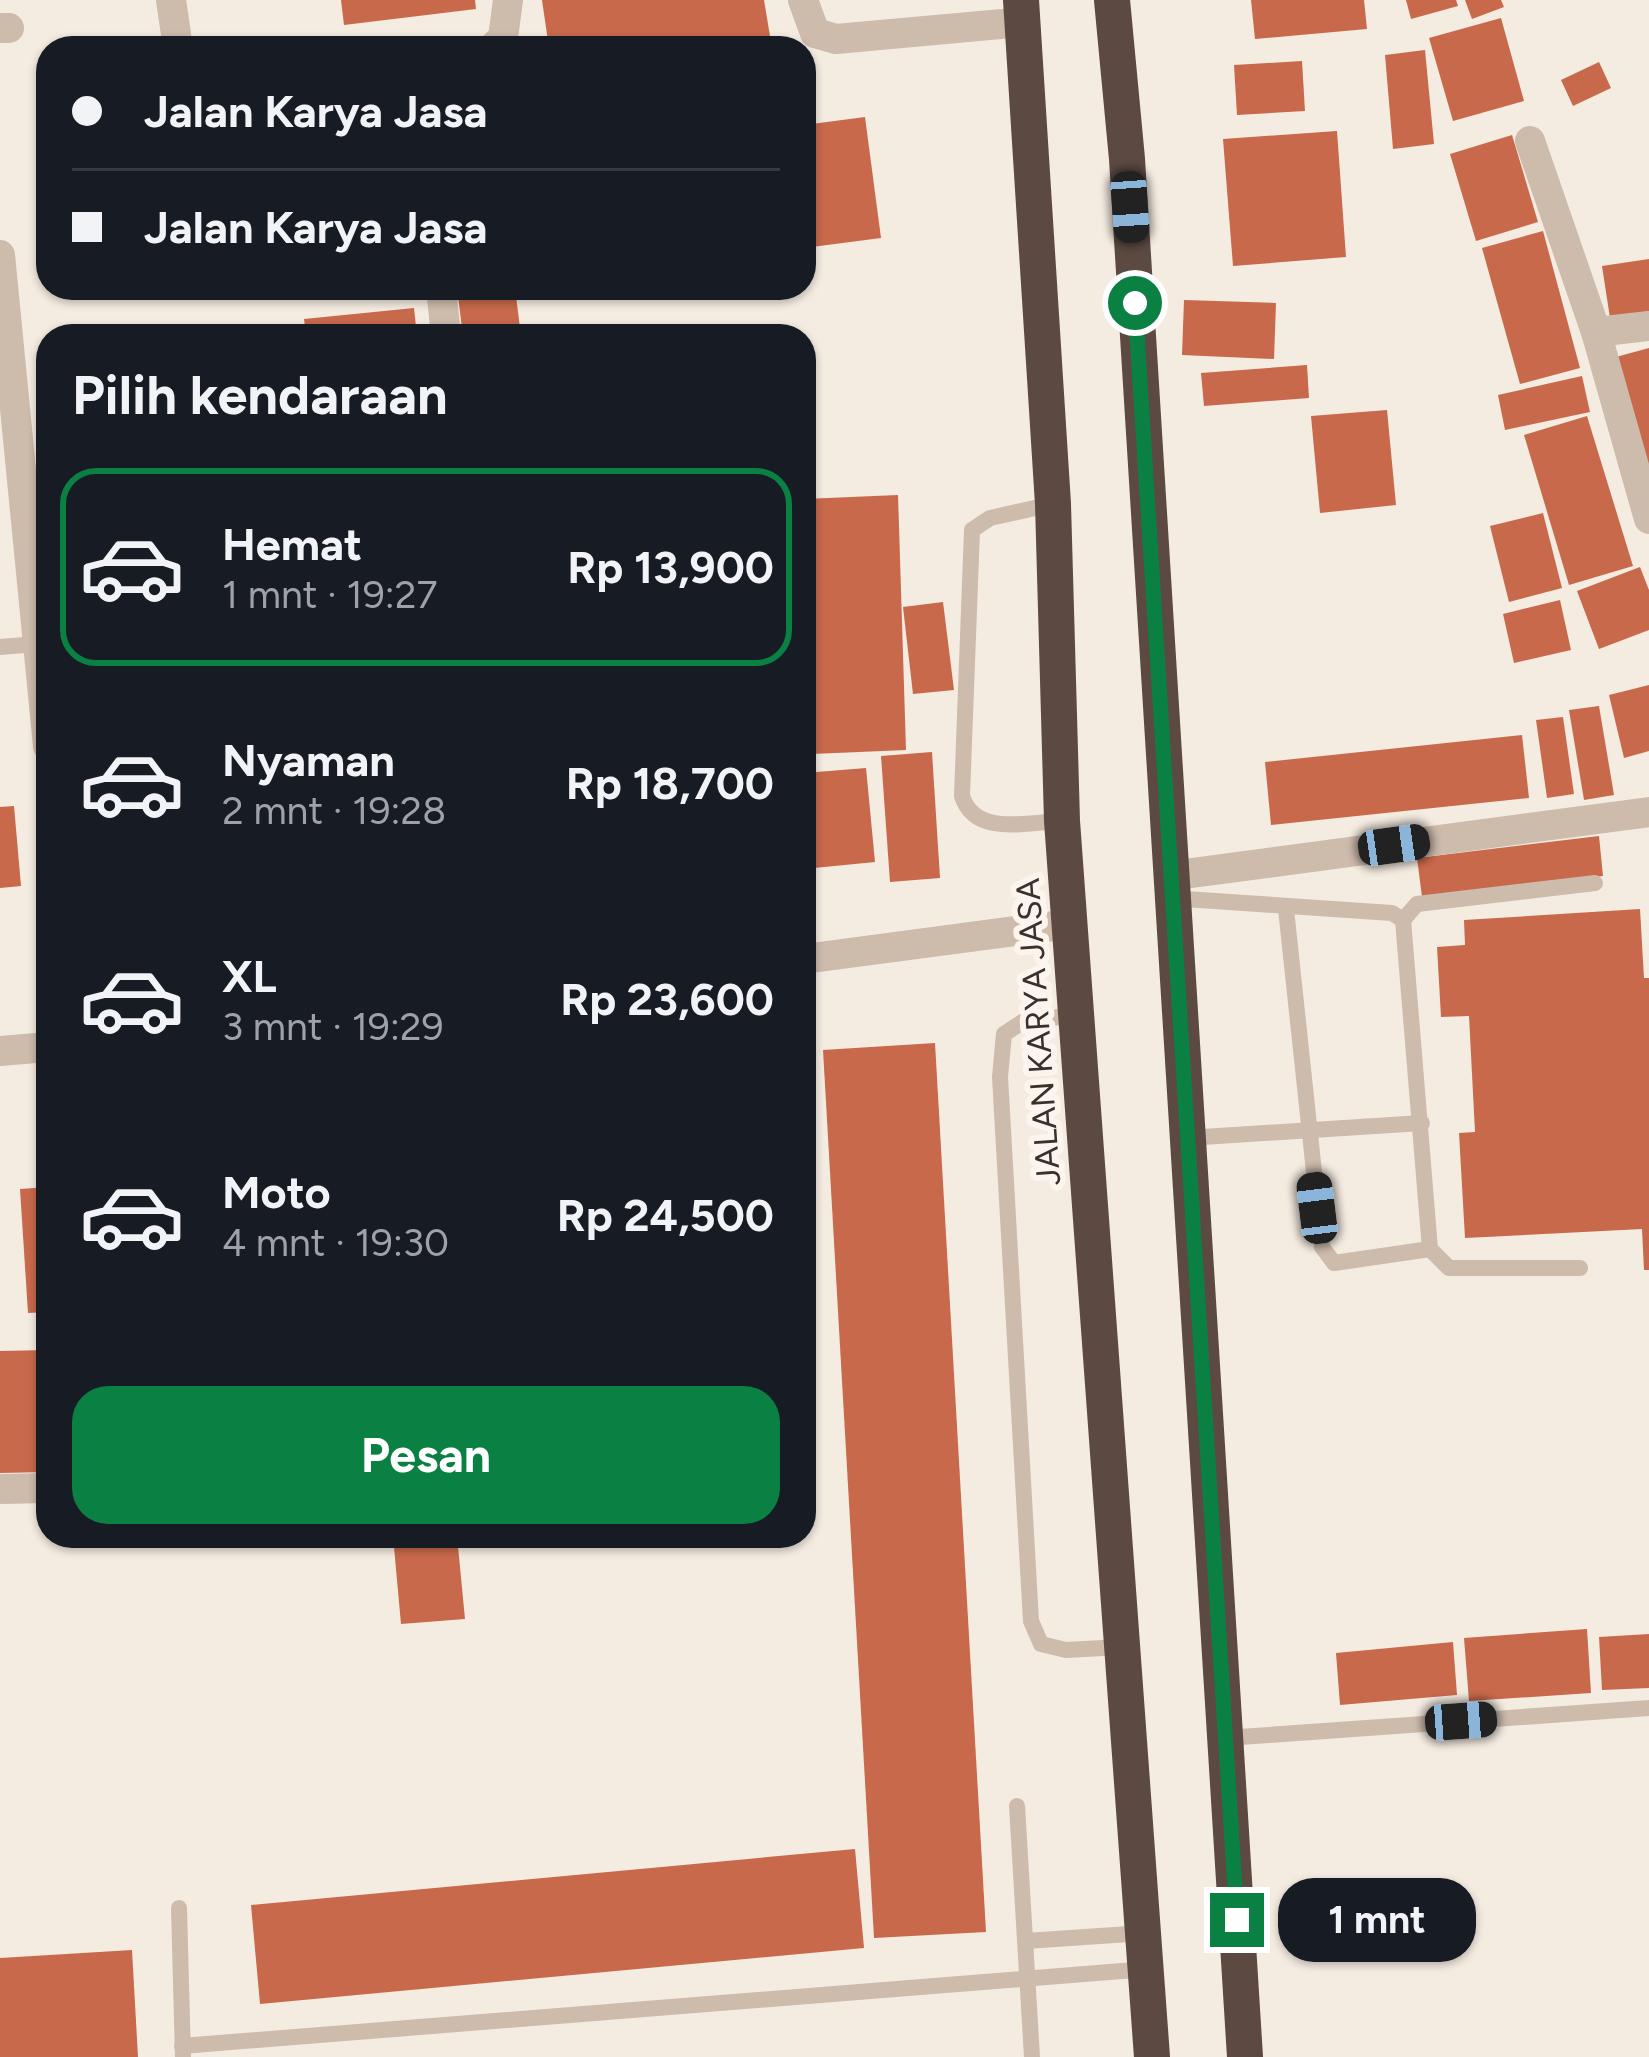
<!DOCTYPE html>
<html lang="id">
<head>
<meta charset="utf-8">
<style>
  :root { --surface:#171b24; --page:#20242c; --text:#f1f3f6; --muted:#9ea1a6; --line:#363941; --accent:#0b8043 }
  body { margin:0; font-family:Figtree,sans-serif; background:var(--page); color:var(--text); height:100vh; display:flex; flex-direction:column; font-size:45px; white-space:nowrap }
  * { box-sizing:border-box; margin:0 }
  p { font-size:39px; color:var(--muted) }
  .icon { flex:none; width:66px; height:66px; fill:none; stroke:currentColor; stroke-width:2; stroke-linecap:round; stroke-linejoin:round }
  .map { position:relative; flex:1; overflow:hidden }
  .panel { position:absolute; left:36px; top:324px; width:780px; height:1224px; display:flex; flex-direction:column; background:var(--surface); border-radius:36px; box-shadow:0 3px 9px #0004 }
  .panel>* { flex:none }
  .hud { position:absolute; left:36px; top:36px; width:780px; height:264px; border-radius:36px; box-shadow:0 3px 9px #0004; display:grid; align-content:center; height:264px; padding:0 36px; background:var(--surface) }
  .end { position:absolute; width:54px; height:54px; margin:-27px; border:15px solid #0b8043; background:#fff; box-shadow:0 0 0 6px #fff }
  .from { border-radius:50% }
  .bubble { position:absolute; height:84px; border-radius:36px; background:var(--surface); box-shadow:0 3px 9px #0004; font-size:39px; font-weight:700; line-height:84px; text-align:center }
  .car { position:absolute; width:36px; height:72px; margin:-36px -18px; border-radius:15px; box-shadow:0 0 9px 3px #0007; background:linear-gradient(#222 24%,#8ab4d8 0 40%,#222 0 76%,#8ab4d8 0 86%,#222 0) }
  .hud b { display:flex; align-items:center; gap:42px; height:114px; font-size:45px }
  .hud b+b { border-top:3px solid var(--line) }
  .hud i { width:30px; height:30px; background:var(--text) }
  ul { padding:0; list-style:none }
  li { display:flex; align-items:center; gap:36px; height:198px; margin:0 24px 18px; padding:0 12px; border:6px solid transparent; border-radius:36px }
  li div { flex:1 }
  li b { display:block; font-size:45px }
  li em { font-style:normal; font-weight:700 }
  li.current { border-color:var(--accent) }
  li>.icon { width:108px; height:108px; stroke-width:1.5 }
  h2 { padding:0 36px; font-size:54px; line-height:144px }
  .primary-button { display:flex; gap:24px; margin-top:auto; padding:24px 36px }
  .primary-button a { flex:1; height:138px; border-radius:36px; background:var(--accent); color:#fff; font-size:48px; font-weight:700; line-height:138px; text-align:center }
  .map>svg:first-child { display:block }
  .building { fill:#c8694b }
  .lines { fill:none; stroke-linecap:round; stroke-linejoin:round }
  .lane { stroke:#cdbbac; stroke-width:16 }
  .street { stroke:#cdbbac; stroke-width:30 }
  .highway { stroke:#5c4a42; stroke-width:36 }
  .route { stroke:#0b8043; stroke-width:15 }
  .labels { text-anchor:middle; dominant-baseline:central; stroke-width:12; stroke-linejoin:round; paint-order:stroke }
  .street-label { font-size:33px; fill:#3b302b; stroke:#fbf5ee }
</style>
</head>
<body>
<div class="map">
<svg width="1649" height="2057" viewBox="0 0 1649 2057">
  <rect width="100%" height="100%" fill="#f4ebe1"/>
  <g class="building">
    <path d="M341 0H475L476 9 344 25Z"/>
    <path d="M542 0H764L772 48H549Z"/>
    <path d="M1251 0H1364L1367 29 1255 39Z"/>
    <path d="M1406 0H1456L1458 6 1411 19Z"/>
    <path d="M1465 0H1501L1504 7 1472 19Z"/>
    <path d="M1501 18 1524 101 1453 121 1429 38Z"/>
    <path d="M1425 50 1434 144 1393 149 1385 55Z"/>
    <path d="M1302 61 1305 111 1237 115 1234 65Z"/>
    <path d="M1599 62 1611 88 1573 106 1561 80Z"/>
    <path d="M865 117 881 238 804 248V125Z"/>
    <path d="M1337 131 1346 257 1233 266 1223 139Z"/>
    <path d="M1512 135 1538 222 1476 241 1450 154Z"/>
    <path d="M1543 231 1580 368 1520 384 1482 248Z"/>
    <path d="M1649 259V312L1610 318 1602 266Z"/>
    <path d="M457 288H515L521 336H463Z"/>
    <path d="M1184 300 1276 303 1274 359 1182 355Z"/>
    <path d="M414 308 417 336H306L304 319Z"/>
    <path d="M1649 348V467L1616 357Z"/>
    <path d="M1307 365 1309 398 1204 406 1201 373Z"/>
    <path d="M1582 376 1590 412 1505 430 1498 395Z"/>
    <path d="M1387 410 1396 505 1320 513 1311 416Z"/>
    <path d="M1587 416 1633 566 1569 585 1524 435Z"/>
    <path d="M898 495 906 750 812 754 804 499Z"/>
    <path d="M1543 513 1562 588 1509 602 1490 526Z"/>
    <path d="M1640 567 1649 590V630L1599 649 1577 591Z"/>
    <path d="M1560 600 1571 650 1514 663 1503 614Z"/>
    <path d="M943 602 954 690 913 694 903 607Z"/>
    <path d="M1649 685V751L1624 758 1609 695Z"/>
    <path d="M1599 706 1614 795 1584 800 1569 710Z"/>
    <path d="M1563 717 1574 794 1547 798 1536 720Z"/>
    <path d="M1522 735 1529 798 1271 825 1265 762Z"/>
    <path d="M932 752 940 878 890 882 881 756Z"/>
    <path d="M866 768 875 862 804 869V773Z"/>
    <path d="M14 806 21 886 0 888V807Z"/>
    <path d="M1599 836 1603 876 1422 897 1417 858Z"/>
    <path d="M1640 909 1644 978H1649V1270H1644L1642 1229 1465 1238 1459 1133 1475 1132 1469 1016 1441 1017 1437 947 1465 945 1464 920Z"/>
    <path d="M935 1043 986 1932 874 1938 823 1050Z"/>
    <path d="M48 1187V1312L28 1313 20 1189Z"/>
    <path d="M48 1350V1472L0 1473V1351Z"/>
    <path d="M393 1536H457L465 1619 401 1624Z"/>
    <path d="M1587 1629 1591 1693 1469 1701 1464 1638Z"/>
    <path d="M1649 1634V1688L1602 1690 1599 1637Z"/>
    <path d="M1453 1642 1457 1695 1340 1705 1336 1653Z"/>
    <path d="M855 1849 864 1948 260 2004 251 1905Z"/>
    <path d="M132 1950 138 2057H0V1958Z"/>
  </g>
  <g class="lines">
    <g class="lane">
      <path d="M1053 504 990 518 972 530 962 796C975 837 1027 822 1062 821"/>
      <path d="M0 647 37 644"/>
      <path d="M1170 898 1392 913 1403 920 1430 1249 1449 1268H1580"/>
      <path d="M1286 909 1322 1247 1334 1263 1430 1249"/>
      <path d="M1403 920 1417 904 1595 883"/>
      <path d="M1077 1015 1024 1021 1004 1034 1000 1077 1031 1621 1041 1644 1066 1650 1122 1647"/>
      <path d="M1187 1138 1422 1123"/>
      <path d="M1226 1738 1649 1708"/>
      <path d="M1017 1806 1032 2057"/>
      <path d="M179 1908 183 2057"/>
      <path d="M1026 1941 1144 1933"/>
      <path d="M182 2046 1147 1969"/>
    </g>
    <g class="street">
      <path d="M171 0 178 48"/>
      <path d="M803 0 815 33 836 39 1023 22"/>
      <path d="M0 28H9"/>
      <path d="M492 48 503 38 508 0"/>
      <path d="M1530 141 1596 332 1649 519"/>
      <path d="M0 255 48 746"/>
      <path d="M441 288 446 336"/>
      <path d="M1596 332 1649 326"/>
      <path d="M1169 876 1649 812"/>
      <path d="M804 959 1069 924"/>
      <path d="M0 1051 48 1047"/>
      <path d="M0 1489 48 1488"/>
    </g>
    <g class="highway">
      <path d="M1021 0 1053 504 1062 821 1152 2057"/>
      <path d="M1112 0 1127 159 1245 2057"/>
    </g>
  </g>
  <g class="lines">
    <path class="route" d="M1135 303 1237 1920"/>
  </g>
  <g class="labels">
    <g class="street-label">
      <text transform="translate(1038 1032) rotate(-94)">JALAN KARYA JASA</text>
    </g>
  </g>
</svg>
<i class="end from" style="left:1135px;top:303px"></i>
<i class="end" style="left:1237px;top:1920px"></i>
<div class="bubble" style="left:1278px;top:1878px;width:198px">1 mnt</div>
<i class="car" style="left:1130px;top:207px;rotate:176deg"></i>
<i class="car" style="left:1394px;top:845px;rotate:82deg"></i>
<i class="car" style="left:1317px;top:1208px;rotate:353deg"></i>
<i class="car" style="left:1461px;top:1721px;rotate:86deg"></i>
<div class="hud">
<b><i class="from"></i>Jalan Karya Jasa</b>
<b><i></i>Jalan Karya Jasa</b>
</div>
<section class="panel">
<h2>Pilih kendaraan</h2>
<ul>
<li class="current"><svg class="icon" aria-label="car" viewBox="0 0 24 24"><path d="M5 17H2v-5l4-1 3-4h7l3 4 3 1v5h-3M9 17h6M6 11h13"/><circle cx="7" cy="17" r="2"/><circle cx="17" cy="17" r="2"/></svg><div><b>Hemat</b><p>1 mnt · 19:27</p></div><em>Rp 13,900</em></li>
<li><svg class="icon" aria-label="car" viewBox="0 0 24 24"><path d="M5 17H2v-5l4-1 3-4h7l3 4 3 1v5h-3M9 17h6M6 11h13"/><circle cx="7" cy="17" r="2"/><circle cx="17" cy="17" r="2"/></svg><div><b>Nyaman</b><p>2 mnt · 19:28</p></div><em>Rp 18,700</em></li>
<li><svg class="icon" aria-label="car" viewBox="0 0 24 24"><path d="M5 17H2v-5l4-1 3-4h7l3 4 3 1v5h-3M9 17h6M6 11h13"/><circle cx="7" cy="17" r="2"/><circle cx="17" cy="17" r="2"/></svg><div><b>XL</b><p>3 mnt · 19:29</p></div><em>Rp 23,600</em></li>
<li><svg class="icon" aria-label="car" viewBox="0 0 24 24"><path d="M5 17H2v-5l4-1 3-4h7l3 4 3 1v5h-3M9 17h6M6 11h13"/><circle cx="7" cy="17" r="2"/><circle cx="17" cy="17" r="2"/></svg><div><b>Moto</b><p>4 mnt · 19:30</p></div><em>Rp 24,500</em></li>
</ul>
<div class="primary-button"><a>Pesan</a></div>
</section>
</div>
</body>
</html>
